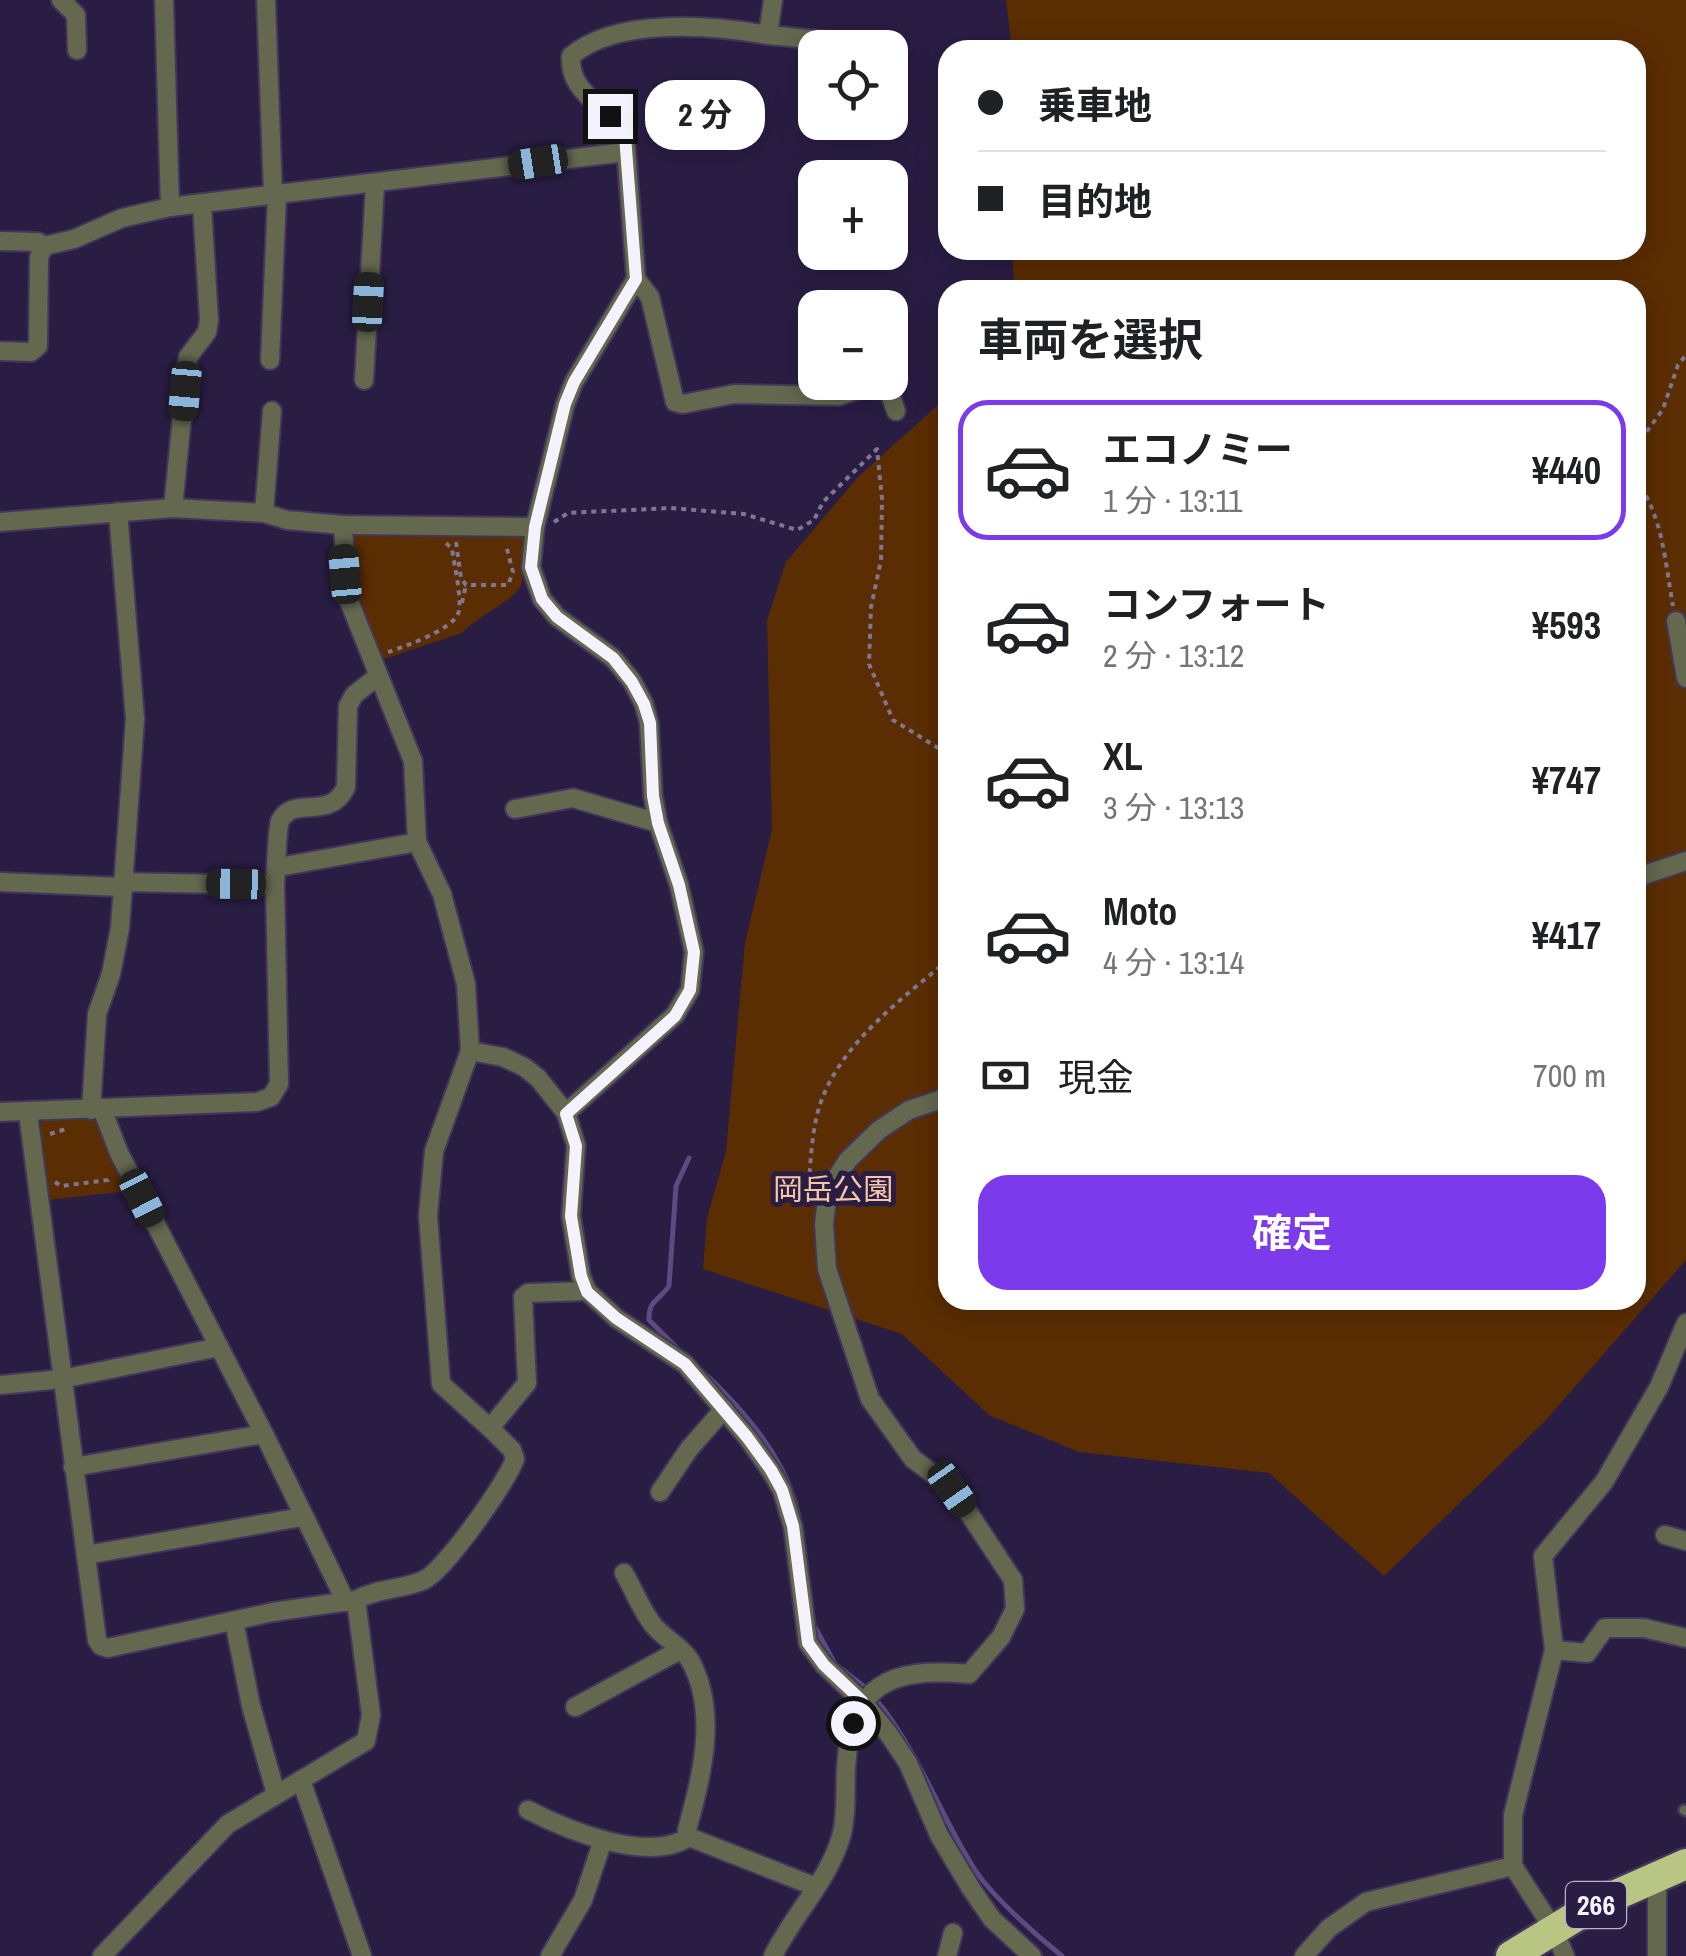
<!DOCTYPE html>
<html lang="ja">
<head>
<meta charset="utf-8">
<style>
  :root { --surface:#fff; --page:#f6f6f6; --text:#202124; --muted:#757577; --line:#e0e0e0; --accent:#7c3aed }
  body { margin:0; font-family:"Archivo Narrow","Noto Sans JP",sans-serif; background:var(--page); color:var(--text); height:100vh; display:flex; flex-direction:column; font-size:38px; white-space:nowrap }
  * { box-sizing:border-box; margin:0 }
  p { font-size:32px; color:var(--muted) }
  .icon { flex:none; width:55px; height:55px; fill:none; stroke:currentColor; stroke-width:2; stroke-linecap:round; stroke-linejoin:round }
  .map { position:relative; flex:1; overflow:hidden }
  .details { position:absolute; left:938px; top:280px; width:708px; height:1030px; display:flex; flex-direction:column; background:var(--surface); border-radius:30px; box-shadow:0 5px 25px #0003 }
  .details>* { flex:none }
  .top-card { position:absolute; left:938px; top:40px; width:708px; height:220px; border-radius:30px; box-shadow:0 5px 25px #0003; display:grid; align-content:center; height:220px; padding:0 40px; background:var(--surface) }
  .buttons { position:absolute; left:798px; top:30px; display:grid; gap:20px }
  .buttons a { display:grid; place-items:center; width:110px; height:110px; border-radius:20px; background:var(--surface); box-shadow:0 5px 25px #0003; font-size:50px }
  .end { position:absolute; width:45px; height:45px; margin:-22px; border:12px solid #f4f2fc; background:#111; box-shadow:0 0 0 5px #111 }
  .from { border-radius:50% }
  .bubble { position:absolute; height:70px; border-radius:30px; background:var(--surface); box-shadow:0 5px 25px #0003; font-size:32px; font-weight:700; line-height:70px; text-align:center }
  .car { position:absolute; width:30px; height:60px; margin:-30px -15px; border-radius:12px; box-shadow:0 0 8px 2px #0007; background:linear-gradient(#222 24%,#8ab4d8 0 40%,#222 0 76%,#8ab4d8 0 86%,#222 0) }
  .top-card b { display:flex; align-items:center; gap:35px; height:95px; font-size:38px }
  .top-card b+b { border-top:2px solid var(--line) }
  .top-card i { width:25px; height:25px; background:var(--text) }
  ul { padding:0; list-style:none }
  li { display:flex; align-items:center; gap:30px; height:140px; margin:0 20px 15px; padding:0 20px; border:5px solid transparent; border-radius:30px }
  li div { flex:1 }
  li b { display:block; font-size:38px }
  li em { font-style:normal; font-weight:700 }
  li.selected { border-color:var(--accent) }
  li>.icon { width:90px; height:90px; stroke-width:1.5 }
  h2 { padding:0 40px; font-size:45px; line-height:120px }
  .pay { display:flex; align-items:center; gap:25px; height:110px; padding:0 40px; font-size:38px }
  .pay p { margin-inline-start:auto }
  .button { display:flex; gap:20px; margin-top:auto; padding:20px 40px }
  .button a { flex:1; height:115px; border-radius:30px; background:var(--accent); color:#fff; font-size:40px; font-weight:700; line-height:115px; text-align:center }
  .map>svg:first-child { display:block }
  .green { fill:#5b2d02 }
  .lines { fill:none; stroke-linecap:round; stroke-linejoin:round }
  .stream { stroke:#5b4b82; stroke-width:5 }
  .lane-casing { stroke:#42375a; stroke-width:14 }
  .street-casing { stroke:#42375a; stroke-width:22 }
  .highway-casing { stroke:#42375a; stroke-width:35 }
  .path { stroke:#7f7691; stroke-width:4; stroke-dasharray:5 5; stroke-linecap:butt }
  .lane { stroke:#63684e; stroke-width:9 }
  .street { stroke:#63684e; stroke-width:18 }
  .highway { stroke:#b9c583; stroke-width:30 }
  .route { stroke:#f4f2fc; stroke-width:12 }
  .labels { text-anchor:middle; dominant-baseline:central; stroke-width:10; stroke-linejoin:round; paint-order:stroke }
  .shield { fill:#2a1d44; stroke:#b7b2c5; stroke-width:2.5 }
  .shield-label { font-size:28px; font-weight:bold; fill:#f4f2fc }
  .park-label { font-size:30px; fill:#f7c7a5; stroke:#2a1d44 }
</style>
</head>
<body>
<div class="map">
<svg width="1686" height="1956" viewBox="0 0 1686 1956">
  <rect width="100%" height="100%" fill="#2a1d44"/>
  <g class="green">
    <path d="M1006 0H1686V1260L1544 1422 1384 1576 1269 1473 1079 1452 989 1415 902 1334 703 1269 707 1218 726 1151 745 943 772 829 767 620 786 562 858 477 947 397 948 1300H1635V290H1014L1012 250H1635V50H1012Z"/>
    <path d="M349 533 524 534C521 550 524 566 522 582 519 599 475 617 462 633L381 660 356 602Z"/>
    <path d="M96 1117 129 1191 48 1200 35 1120Z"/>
  </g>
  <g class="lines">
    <g class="stream">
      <path d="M679 1350 649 1320C648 1300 660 1300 669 1286L676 1186 689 1158"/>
      <path d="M702 1371C744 1410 788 1460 799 1518"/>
      <path d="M815 1627 835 1664 866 1688"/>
      <path d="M874 1697C918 1749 939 1814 975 1870 993 1897 1036 1935 1062 1956"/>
    </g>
    <defs>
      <path id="lane" d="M1684 1810 1686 1811"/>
      <g id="street">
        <path d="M61 0 76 15 77 50"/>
        <path d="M164 0 170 207"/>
        <path d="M266 0 273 195"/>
        <path d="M773 0 768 35C712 25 617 17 571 56 568 95 610 106 625 136L636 279 650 297 675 402 683 404 734 394 839 396 879 382"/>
        <path d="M768 35 851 43"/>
        <path d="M0 241 38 242 44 246"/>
        <path d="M0 351 31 352 38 346 39 257 44 246 74 239 122 218 170 207 626 152"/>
        <path d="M270 360 277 195"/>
        <path d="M364 380 375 185"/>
        <path d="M886 382 896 411"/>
        <path d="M173 508 188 357 207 332 209 320 202 205"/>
        <path d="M264 513 272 411"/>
        <path d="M0 522 173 508 264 513 287 520 343 525 347 596 413 761 417 842 442 894 466 984 470 1051 434 1151 428 1216 441 1384 490 1428"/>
        <path d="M343 525 535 527"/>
        <path d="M1676 621 1686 678"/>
        <path d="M515 809 573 798 658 823"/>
        <path d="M279 867 417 842"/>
        <path d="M1635 878 1686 861"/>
        <path d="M0 882 122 887"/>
        <path d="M122 882 275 885"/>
        <path d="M470 1051 503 1057 524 1067 538 1078 566 1113 576 1145 571 1216 581 1276 587 1291 616 1318 685 1364 747 1437 771 1471 782 1490 793 1527 808 1643 824 1665 862 1701 888 1733 908 1763 939 1835 972 1890 992 1919 1032 1956"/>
        <path d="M102 1109 119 1153 264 1434 346 1602"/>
        <path d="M91 1110 97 1014 111 974 120 928 135 719 118 512"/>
        <path d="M0 1112 257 1102 271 1097 279 1084 275 885C276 873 277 828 280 821 294 794 330 822 346 787L348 706 354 695 378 676"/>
        <path d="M28 1113 97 1640 101 1646 108 1648 273 1612 356 1600"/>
        <path d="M566 1113 675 1015 690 990 694 952 679 885 658 823 653 796 649 723 644 704 632 681 613 658 557 617 542 599 531 567 535 527 565 405 574 382 636 279"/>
        <path d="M0 1385 62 1379 219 1347"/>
        <path d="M73 1467 264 1434"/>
        <path d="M660 1492 689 1449 724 1409"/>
        <path d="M1665 1535 1686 1541"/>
        <path d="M86 1555 302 1517"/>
        <path d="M624 1573C634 1590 642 1612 654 1626 665 1639 685 1649 692 1664 718 1716 701 1778 687 1830L689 1837 816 1887"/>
        <path d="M234 1621 251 1706 276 1794"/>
        <path d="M1554 1650 1587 1653 1605 1628H1644L1686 1638"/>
        <path d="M575 1707 680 1650"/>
        <path d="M301 1780 362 1956"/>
        <path d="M528 1810C567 1830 648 1864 689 1837"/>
        <path d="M102 1956 228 1824 366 1741 371 1715 356 1600C377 1588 402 1590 424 1580 445 1570 507 1482 515 1459L512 1450 490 1428 527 1383 523 1297 528 1293 587 1291"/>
        <path d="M550 1956 583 1900 603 1840"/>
        <path d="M773 1956C793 1915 828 1881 841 1837 847 1815 845 1790 846 1768 851 1683 890 1667 969 1674L1001 1637 1015 1609 1013 1580 953 1489 913 1459 870 1399 827 1269 824 1224 828 1191 848 1160 879 1130 909 1110 948 1097"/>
        <path d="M947 1956 953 1933"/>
        <path d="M1304 1956 1329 1928 1366 1902 1513 1866"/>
        <path d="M1565 1956 1554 1930 1513 1866V1815L1554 1650 1543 1556 1604 1482 1659 1387 1686 1323"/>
        <path d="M1657 1956V1875"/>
      </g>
      <path id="highway" d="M1511 1956 1598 1903 1686 1864"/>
    </defs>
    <use href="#lane" class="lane-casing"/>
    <use href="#street" class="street-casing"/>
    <use href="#highway" class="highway-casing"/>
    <g class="path">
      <path d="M1635 448 1663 409 1678 365 1686 355"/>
      <path d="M1635 479C1663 515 1665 562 1673 606"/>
      <path d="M554 522 568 513 670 508 744 514 797 530 814 520 823 502 877 449 882 499 881 560 871 607 869 664 893 720 948 754"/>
      <path d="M456 542 461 578 466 585H508L513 572 506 545"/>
      <path d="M462 603 466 585"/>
      <path d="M388 652C404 647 451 630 458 614 463 602 454 564 452 549L446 543"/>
      <path d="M50 1134 69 1128"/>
      <path d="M55 1182 61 1186 108 1180 110 1176"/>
      <path d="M808 1193C811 1162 811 1128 822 1099 844 1041 902 999 948 960"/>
    </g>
    <use href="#lane" class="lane"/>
    <use href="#street" class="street"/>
    <use href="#highway" class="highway"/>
  </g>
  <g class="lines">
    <path class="route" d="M610 116 625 136 636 279 574 382 565 404 535 527 531 567 542 599 557 617 613 658 632 682 644 704 650 723 653 796 658 823 679 885 694 952 690 990 675 1016 566 1114 576 1146 571 1216 581 1276 587 1292 616 1318 685 1364 747 1437 771 1470 782 1490 793 1526 808 1643 824 1665 862 1701 853 1723"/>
  </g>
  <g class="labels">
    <rect class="shield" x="1566" y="1882" width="60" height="46" rx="8"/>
    <g class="shield-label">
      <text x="1596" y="1905">266</text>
    </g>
    <g class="park-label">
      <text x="833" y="1189">岡岳公園</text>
    </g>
  </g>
</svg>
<div class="buttons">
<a><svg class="icon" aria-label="locate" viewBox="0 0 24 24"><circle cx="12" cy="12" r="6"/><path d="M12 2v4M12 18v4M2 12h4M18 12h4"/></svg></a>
<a>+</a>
<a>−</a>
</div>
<i class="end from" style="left:853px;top:1723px"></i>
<i class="end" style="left:610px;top:116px"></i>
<div class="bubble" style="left:645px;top:80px;width:120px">2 分</div>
<i class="car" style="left:538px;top:162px;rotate:261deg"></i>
<i class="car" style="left:368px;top:302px;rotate:3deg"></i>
<i class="car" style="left:185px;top:391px;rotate:185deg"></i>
<i class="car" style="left:345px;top:574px;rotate:355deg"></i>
<i class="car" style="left:236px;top:884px;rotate:271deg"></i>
<i class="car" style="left:142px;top:1198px;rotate:153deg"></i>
<i class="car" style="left:952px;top:1489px;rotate:145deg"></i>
<div class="top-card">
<b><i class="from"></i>乗車地</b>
<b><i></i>目的地</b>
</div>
<section class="details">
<h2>車両を選択</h2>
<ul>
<li class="selected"><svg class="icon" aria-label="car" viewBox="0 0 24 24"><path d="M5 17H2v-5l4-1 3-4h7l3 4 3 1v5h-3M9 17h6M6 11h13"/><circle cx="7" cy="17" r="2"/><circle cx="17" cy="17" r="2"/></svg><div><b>エコノミー</b><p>1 分 · 13:11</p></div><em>¥440</em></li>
<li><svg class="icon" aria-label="car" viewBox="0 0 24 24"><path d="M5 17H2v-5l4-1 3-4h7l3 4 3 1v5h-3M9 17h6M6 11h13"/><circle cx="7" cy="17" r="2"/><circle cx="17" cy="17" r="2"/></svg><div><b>コンフォート</b><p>2 分 · 13:12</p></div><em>¥593</em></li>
<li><svg class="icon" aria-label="car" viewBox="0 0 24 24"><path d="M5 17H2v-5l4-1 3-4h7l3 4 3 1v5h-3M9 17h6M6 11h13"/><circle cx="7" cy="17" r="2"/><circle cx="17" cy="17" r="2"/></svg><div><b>XL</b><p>3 分 · 13:13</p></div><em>¥747</em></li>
<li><svg class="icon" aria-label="car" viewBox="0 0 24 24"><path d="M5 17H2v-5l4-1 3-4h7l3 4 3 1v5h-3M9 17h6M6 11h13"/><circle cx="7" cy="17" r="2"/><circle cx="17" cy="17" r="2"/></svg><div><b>Moto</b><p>4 分 · 13:14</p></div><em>¥417</em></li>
</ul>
<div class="pay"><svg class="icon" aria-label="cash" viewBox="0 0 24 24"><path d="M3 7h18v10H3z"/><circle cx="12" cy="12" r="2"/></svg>現金<p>700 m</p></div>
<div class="button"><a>確定</a></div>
</section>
</div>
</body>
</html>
